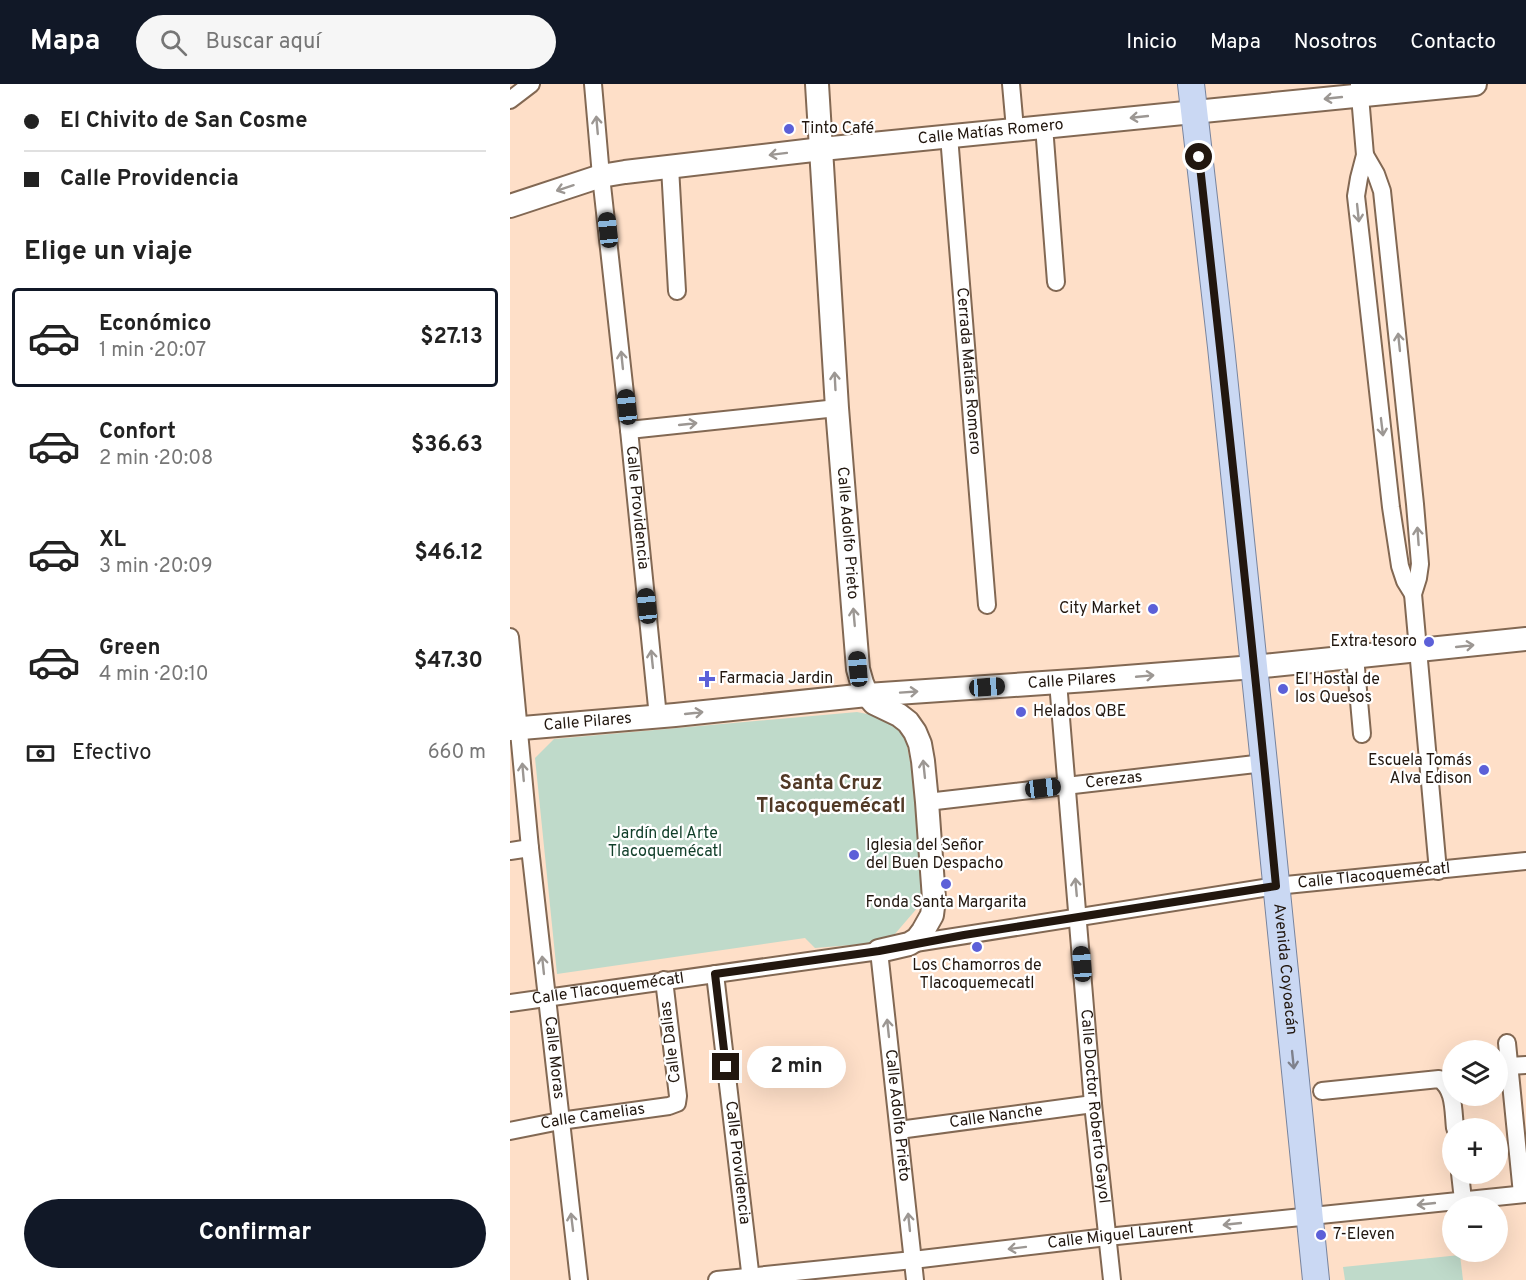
<!DOCTYPE html>
<html lang="es">
<head>
<meta charset="utf-8">
<style>
  :root { --surface:#fff; --page:#f6f6f6; --text:#222; --muted:#767676; --line:#e0e0e0; --accent:#111827 }
  body { margin:0; font-family:Overpass,sans-serif; background:var(--page); color:var(--text); height:100vh; display:flex; flex-direction:column; font-size:22px; white-space:nowrap }
  * { box-sizing:border-box; margin:0 }
  p { font-size:20px; color:var(--muted) }
  .icon { flex:none; width:33px; height:33px; fill:none; stroke:currentColor; stroke-width:2; stroke-linecap:round; stroke-linejoin:round }
  .map { position:relative; flex:1; overflow:hidden }
  .details { display:flex; flex-direction:column; background:var(--surface); width:510px }
  .details>* { flex:none }
  .hud { display:grid; align-content:center; height:132px; padding:0 24px; background:var(--surface) }
  .fabs { position:absolute; left:932px; top:956px; display:grid; gap:12px }
  .fabs a { display:grid; place-items:center; width:66px; height:66px; border-radius:50%; background:var(--surface); box-shadow:0 6px 24px #0002; font-size:30px }
  .end { position:absolute; width:27px; height:27px; margin:-14px; border:8px solid #22170f; background:#fff; box-shadow:0 0 0 3px #fff }
  .from { border-radius:50% }
  .bubble { position:absolute; height:42px; border-radius:21px; background:var(--surface); box-shadow:0 6px 24px #0002; font-size:20px; font-weight:700; line-height:42px; text-align:center }
  .car { position:absolute; width:18px; height:36px; margin:-18px -9px; border-radius:8px; box-shadow:0 0 4px 2px #0007; background:linear-gradient(#222 24%,#8ab4d8 0 40%,#222 0 76%,#8ab4d8 0 86%,#222 0) }
  .hud b { display:flex; align-items:center; gap:21px; height:57px; font-size:22px }
  .hud b+b { border-top:2px solid var(--line) }
  .hud i { width:15px; height:15px; background:var(--text) }
  ul { padding:0; list-style:none }
  li { display:flex; align-items:center; gap:18px; height:99px; margin:0 12px 9px; padding:0 12px; border:3px solid transparent; border-radius:6px }
  li div { flex:1 }
  li b { display:block; font-size:22px }
  li em { font-style:normal; font-weight:700 }
  li.current { border-color:var(--accent) }
  li>.icon { width:54px; height:54px; stroke-width:1.5 }
  h2 { padding:0 24px; font-size:27px; line-height:72px }
  .pay { display:flex; align-items:center; gap:15px; height:66px; padding:0 24px; font-size:22px }
  .pay p { margin-inline-start:auto }
  .primary-button { display:flex; gap:12px; margin-top:auto; padding:12px 24px }
  .primary-button a { flex:1; height:69px; border-radius:36px; background:var(--accent); color:#fff; font-size:24px; font-weight:700; line-height:69px; text-align:center }
  header { display:flex; align-items:center; gap:36px; box-sizing:border-box; height:84px; padding:0 30px; background:var(--accent); color:#fff }
  header strong { font-size:28px }
  nav { display:flex; gap:33px; margin-inline-start:auto; font-size:21px }
  .search { width:420px; height:54px; background:var(--page); display:flex; align-items:center; gap:15px; box-sizing:border-box; padding:0 21px; border-radius:33px; color:var(--muted); font-size:22px }
  main { display:flex; flex:1; min-height:0 }
  .map>svg:first-child { display:block }
  .green { fill:#bfdaca }
  .lines { fill:none; stroke-linecap:round; stroke-linejoin:round }
  .street-casing { stroke:#826853; stroke-width:20 }
  .secondary-casing { stroke:#826853; stroke-width:26 }
  .primary-casing { stroke:#78849e; stroke-width:28 }
  .street { stroke:#fff; stroke-width:16 }
  .secondary { stroke:#fff; stroke-width:22 }
  .primary { stroke:#cad8f3; stroke-width:26 }
  .oneway { stroke:#9c9793 }
  .oneway2 { stroke:#7e818c }
  .route { stroke:#22170f; stroke-width:8 }
  .poi-dot { fill:#5c60d8; stroke:#fff; stroke-width:2 }
  .labels { text-anchor:middle; dominant-baseline:central; stroke-width:4.5; stroke-linejoin:round; paint-order:stroke }
  .poi-label { font-size:16px; fill:#22170f; stroke:#fff; text-anchor:start }
  .street-label { font-size:16px; fill:#22170f; stroke:#fff }
  .park-label { font-size:16px; fill:#103e29; stroke:#fff }
  .quarter-label { font-size:20px; font-weight:bold; fill:#513926; stroke:#fff }
</style>
</head>
<body>
<header>
<strong>Mapa</strong>
<div class="search"><svg class="icon" aria-label="search" viewBox="0 0 24 24"><circle cx="10" cy="10" r="6"/><path d="M15 15l6 6"/></svg>Buscar aquí</div>
<nav><a>Inicio</a><a>Mapa</a><a>Nosotros</a><a>Contacto</a></nav>
</header>
<main>
<section class="details">
<div class="hud">
<b><i class="from"></i>El Chivito de San Cosme</b>
<b><i></i>Calle Providencia</b>
</div>
<h2>Elige un viaje</h2>
<ul>
<li class="current"><svg class="icon" aria-label="car" viewBox="0 0 24 24"><path d="M5 17H2v-5l4-1 3-4h7l3 4 3 1v5h-3M9 17h6M6 11h13"/><circle cx="7" cy="17" r="2"/><circle cx="17" cy="17" r="2"/></svg><div><b>Económico</b><p>1 min · 20:07</p></div><em>$27.13</em></li>
<li><svg class="icon" aria-label="car" viewBox="0 0 24 24"><path d="M5 17H2v-5l4-1 3-4h7l3 4 3 1v5h-3M9 17h6M6 11h13"/><circle cx="7" cy="17" r="2"/><circle cx="17" cy="17" r="2"/></svg><div><b>Confort</b><p>2 min · 20:08</p></div><em>$36.63</em></li>
<li><svg class="icon" aria-label="car" viewBox="0 0 24 24"><path d="M5 17H2v-5l4-1 3-4h7l3 4 3 1v5h-3M9 17h6M6 11h13"/><circle cx="7" cy="17" r="2"/><circle cx="17" cy="17" r="2"/></svg><div><b>XL</b><p>3 min · 20:09</p></div><em>$46.12</em></li>
<li><svg class="icon" aria-label="car" viewBox="0 0 24 24"><path d="M5 17H2v-5l4-1 3-4h7l3 4 3 1v5h-3M9 17h6M6 11h13"/><circle cx="7" cy="17" r="2"/><circle cx="17" cy="17" r="2"/></svg><div><b>Green</b><p>4 min · 20:10</p></div><em>$47.30</em></li>
</ul>
<div class="pay"><svg class="icon" aria-label="cash" viewBox="0 0 24 24"><path d="M3 7h18v10H3z"/><circle cx="12" cy="12" r="2"/></svg>Efectivo<p>660 m</p></div>
<div class="primary-button"><a>Confirmar</a></div>
</section>
<div class="map">
<svg width="1016" height="1196" viewBox="0 0 1016 1196">
  <rect width="100%" height="100%" fill="#fedfc8"/>
  <g class="green">
    <path d="M347 628 392 637 406 708 415 815 378 858 305 864 295 854 47 890 25 674 44 655Z"/>
    <path d="M950 1171 953 1196H835L833 1183Z"/>
  </g>
  <g class="lines">
    <defs>
      <g id="street">
        <path id="s1" d="M83 0 91 92 119 346 148 633"/>
        <path d="M501 0 505 45"/>
        <path d="M849 0 855 71 849 94 846 112 852 164 881 423 890 482 895 497 903 510"/>
        <path d="M0 16 21 0"/>
        <path d="M534 42 546 198"/>
        <path id="s2" d="M439 52 477 521"/>
        <path d="M855 71 866 90 872 107 905 420 910 480 908 494 903 510 928 787"/>
        <path d="M160 83 167 207"/>
        <path d="M119 346 327 324"/>
        <path id="s3" d="M0 553 20 764 69 1196"/>
        <path d="M845 573 852 650"/>
        <path id="s4" d="M548 598 583 1020 602 1196"/>
        <path id="s5" d="M417 718 754 679"/>
        <path d="M0 767 20 764"/>
        <path id="s6" d="M399 860 766 802 1016 777"/>
        <path id="s7" d="M205 890 241 1196"/>
        <path id="s8" d="M0 919 369 867 405 1196"/>
        <path d="M997 959 1012 1110"/>
        <path d="M999 982 1016 981"/>
        <path d="M812 1007 929 995C945 1005 943 1027 945 1044"/>
        <path id="s9" d="M389 1046 583 1020"/>
        <path id="s10" d="M0 1047 50 1037 159 1022 167 1019 168 1012 154 896"/>
        <path d="M950 1089 953 1116"/>
        <path id="s11" d="M207 1196 403 1176 597 1153 1016 1110"/>
      </g>
      <g id="secondary">
        <path id="s12" d="M307 0 327 324 348 585 352 599 357 611 364 619 389 631 398 638 405 648 410 660 413 677 417 718 424 815 422 831 413 847 407 855 399 860 369 867"/>
        <path id="s13" d="M0 122 91 92 115 88 312 65 965 0"/>
        <path id="s14" d="M0 645 165 631 357 611 578 596 744 583 1016 555"/>
      </g>
      <g id="primary">
        <path id="s15" d="M681 0 711 263 754 679 806 1196"/>
      </g>
    </defs>
    <use href="#street" class="street-casing"/>
    <use href="#secondary" class="secondary-casing"/>
    <use href="#primary" class="primary-casing"/>
    <use href="#street" class="street"/>
    <use href="#secondary" class="secondary"/>
    <use href="#primary" class="primary"/>
  </g>
  <defs><path id="oneway-shaft" d="M-6 0H5M1.5-3L5.5 0L1.5 3" fill="none" stroke-width="1.6" stroke-linecap="round" stroke-linejoin="round" transform="scale(1.5)"/></defs>
  <g class="oneway">
    <use href="#oneway-shaft" transform="translate(823 14) rotate(174)"/>
    <use href="#oneway-shaft" transform="translate(629 33) rotate(174)"/>
    <use href="#oneway-shaft" transform="translate(87 41) rotate(-95)"/>
    <use href="#oneway-shaft" transform="translate(268 70) rotate(173)"/>
    <use href="#oneway-shaft" transform="translate(55 104) rotate(162)"/>
    <use href="#oneway-shaft" transform="translate(848 129) rotate(84)"/>
    <use href="#oneway-shaft" transform="translate(889 258) rotate(-96)"/>
    <use href="#oneway-shaft" transform="translate(112 276) rotate(-96)"/>
    <use href="#oneway-shaft" transform="translate(325 297) rotate(-93)"/>
    <use href="#oneway-shaft" transform="translate(178 340) rotate(-6)"/>
    <use href="#oneway-shaft" transform="translate(872 343) rotate(83)"/>
    <use href="#oneway-shaft" transform="translate(908 452) rotate(-94)"/>
    <use href="#oneway-shaft" transform="translate(344 533) rotate(-95)"/>
    <use href="#oneway-shaft" transform="translate(955 562) rotate(-6)"/>
    <use href="#oneway-shaft" transform="translate(142 575) rotate(-96)"/>
    <use href="#oneway-shaft" transform="translate(635 592) rotate(-5)"/>
    <use href="#oneway-shaft" transform="translate(399 608) rotate(-4)"/>
    <use href="#oneway-shaft" transform="translate(184 629) rotate(-6)"/>
    <use href="#oneway-shaft" transform="translate(414 685) rotate(-96)"/>
    <use href="#oneway-shaft" transform="translate(13 688) rotate(-95)"/>
    <use href="#oneway-shaft" transform="translate(566 803) rotate(-95)"/>
    <use href="#oneway-shaft" transform="translate(33 881) rotate(-96)"/>
    <use href="#oneway-shaft" transform="translate(378 944) rotate(-96)"/>
    <use href="#oneway-shaft" transform="translate(916 1120) rotate(174)"/>
    <use href="#oneway-shaft" transform="translate(62 1138) rotate(-97)"/>
    <use href="#oneway-shaft" transform="translate(399 1138) rotate(-96)"/>
    <use href="#oneway-shaft" transform="translate(722 1140) rotate(174)"/>
    <use href="#oneway-shaft" transform="translate(507 1164) rotate(173)"/>
  </g>
  <use class="oneway2" href="#oneway-shaft" transform="translate(783 976) rotate(84)"/>
  <g class="lines">
    <path class="route" d="M216 983 205 890 369 867 454 851 766 802C743 559 716 316 689 73"/>
  </g>
  <g class="poi-dot">
    <circle cx="279" cy="45" r="6"/>
    <circle cx="643" cy="525" r="6"/>
    <circle cx="919" cy="558" r="6"/>
    <path d="M194 586h6v6h6v6h-6v6h-6v-6h-6v-6h6z"/>
    <circle cx="773" cy="605" r="6"/>
    <circle cx="511" cy="628" r="6"/>
    <circle cx="974" cy="686" r="6"/>
    <circle cx="344" cy="771" r="6"/>
    <circle cx="436" cy="800" r="6"/>
    <circle cx="467" cy="863" r="6"/>
    <circle cx="811" cy="1151" r="6"/>
  </g>
  <g class="labels">
    <g class="poi-label">
      <text x="291" y="45">Tinto Café</text>
      <text x="631" y="525" text-anchor="end">City Market</text>
      <text x="907" y="558" text-anchor="end">Extra tesoro</text>
      <text x="209" y="595">Farmacia Jardin</text>
      <text x="785" y="596">El Hostal de<tspan x="785" dy="18">los Quesos</tspan></text>
      <text x="523" y="628">Helados QBE</text>
      <text x="962" y="677" text-anchor="end">Escuela Tomás<tspan x="962" dy="18">Alva Edison</tspan></text>
      <text x="356" y="762">Iglesia del Señor<tspan x="356" dy="18">del Buen Despacho</tspan></text>
      <text x="436" y="819" text-anchor="middle">Fonda Santa Margarita</text>
      <text x="467" y="882" text-anchor="middle">Los Chamorros de<tspan x="467" dy="18">Tlacoquemecatl</tspan></text>
      <text x="823" y="1151">7-Eleven</text>
    </g>
    <g class="street-label">
      <text stroke="none"><textPath href="#s13" startOffset="488">Calle Matías Romero</textPath></text>
      <text stroke="none"><textPath href="#s2" startOffset="236">Cerrada Matías Romero</textPath></text>
      <text stroke="none"><textPath href="#s1" startOffset="426">Calle Providencia</textPath></text>
      <text stroke="none"><textPath href="#s12" startOffset="450">Calle Adolfo Prieto</textPath></text>
      <text stroke="none"><textPath href="#s14" startOffset="564">Calle Pilares</textPath></text>
      <text stroke="none"><textPath href="#s14" startOffset="78">Calle Pilares</textPath></text>
      <text stroke="none"><textPath href="#s5" startOffset="188">Cerezas</textPath></text>
      <text stroke="none"><textPath href="#s6" startOffset="470">Calle Tlacoquemécatl</textPath></text>
      <text stroke="none"><textPath href="#s15" startOffset="890">Avenida Coyoacán</textPath></text>
      <text stroke="none"><textPath href="#s8" startOffset="99">Calle Tlacoquemécatl</textPath></text>
      <text transform="translate(161 958) rotate(-97)">Calle Dalias</text>
      <text stroke="none"><textPath href="#s3" startOffset="423">Calle Moras</textPath></text>
      <text stroke="none"><textPath href="#s4" startOffset="426">Calle Doctor Roberto Gayol</textPath></text>
      <text stroke="none"><textPath href="#s8" startOffset="538">Calle Adolfo Prieto</textPath></text>
      <text stroke="none"><textPath href="#s10" startOffset="84">Calle Camelias</textPath></text>
      <text stroke="none"><textPath href="#s9" startOffset="98">Calle Nanche</textPath></text>
      <text stroke="none"><textPath href="#s7" startOffset="190">Calle Providencia</textPath></text>
      <text stroke="none"><textPath href="#s11" startOffset="406">Calle Miguel Laurent</textPath></text>
    </g>
    <g class="park-label">
      <text x="155" y="750">Jardín del Arte<tspan x="155" dy="18">Tlacoquemécatl</tspan></text>
    </g>
    <g class="quarter-label">
      <text x="321" y="700">Santa Cruz<tspan x="321" dy="23">Tlacoquemécatl</tspan></text>
    </g>
  </g>
</svg>
<div class="fabs">
<a><svg class="icon" aria-label="layers" viewBox="0 0 24 24"><path d="M12 4l9 5-9 5-9-5zM3 14l9 5 9-5"/></svg></a>
<a>+</a>
<a>−</a>
</div>
<i class="end from" style="left:689px;top:73px"></i>
<i class="end" style="left:216px;top:983px"></i>
<div class="bubble" style="left:237px;top:962px;width:99px">2 min</div>
<i class="car" style="left:98px;top:146px;rotate:354deg"></i>
<i class="car" style="left:117px;top:323px;rotate:354deg"></i>
<i class="car" style="left:137px;top:522px;rotate:354deg"></i>
<i class="car" style="left:348px;top:585px;rotate:355deg"></i>
<i class="car" style="left:477px;top:603px;rotate:86deg"></i>
<i class="car" style="left:533px;top:704px;rotate:83deg"></i>
<i class="car" style="left:572px;top:880px;rotate:356deg"></i>
</div>
</main>
</body>
</html>
